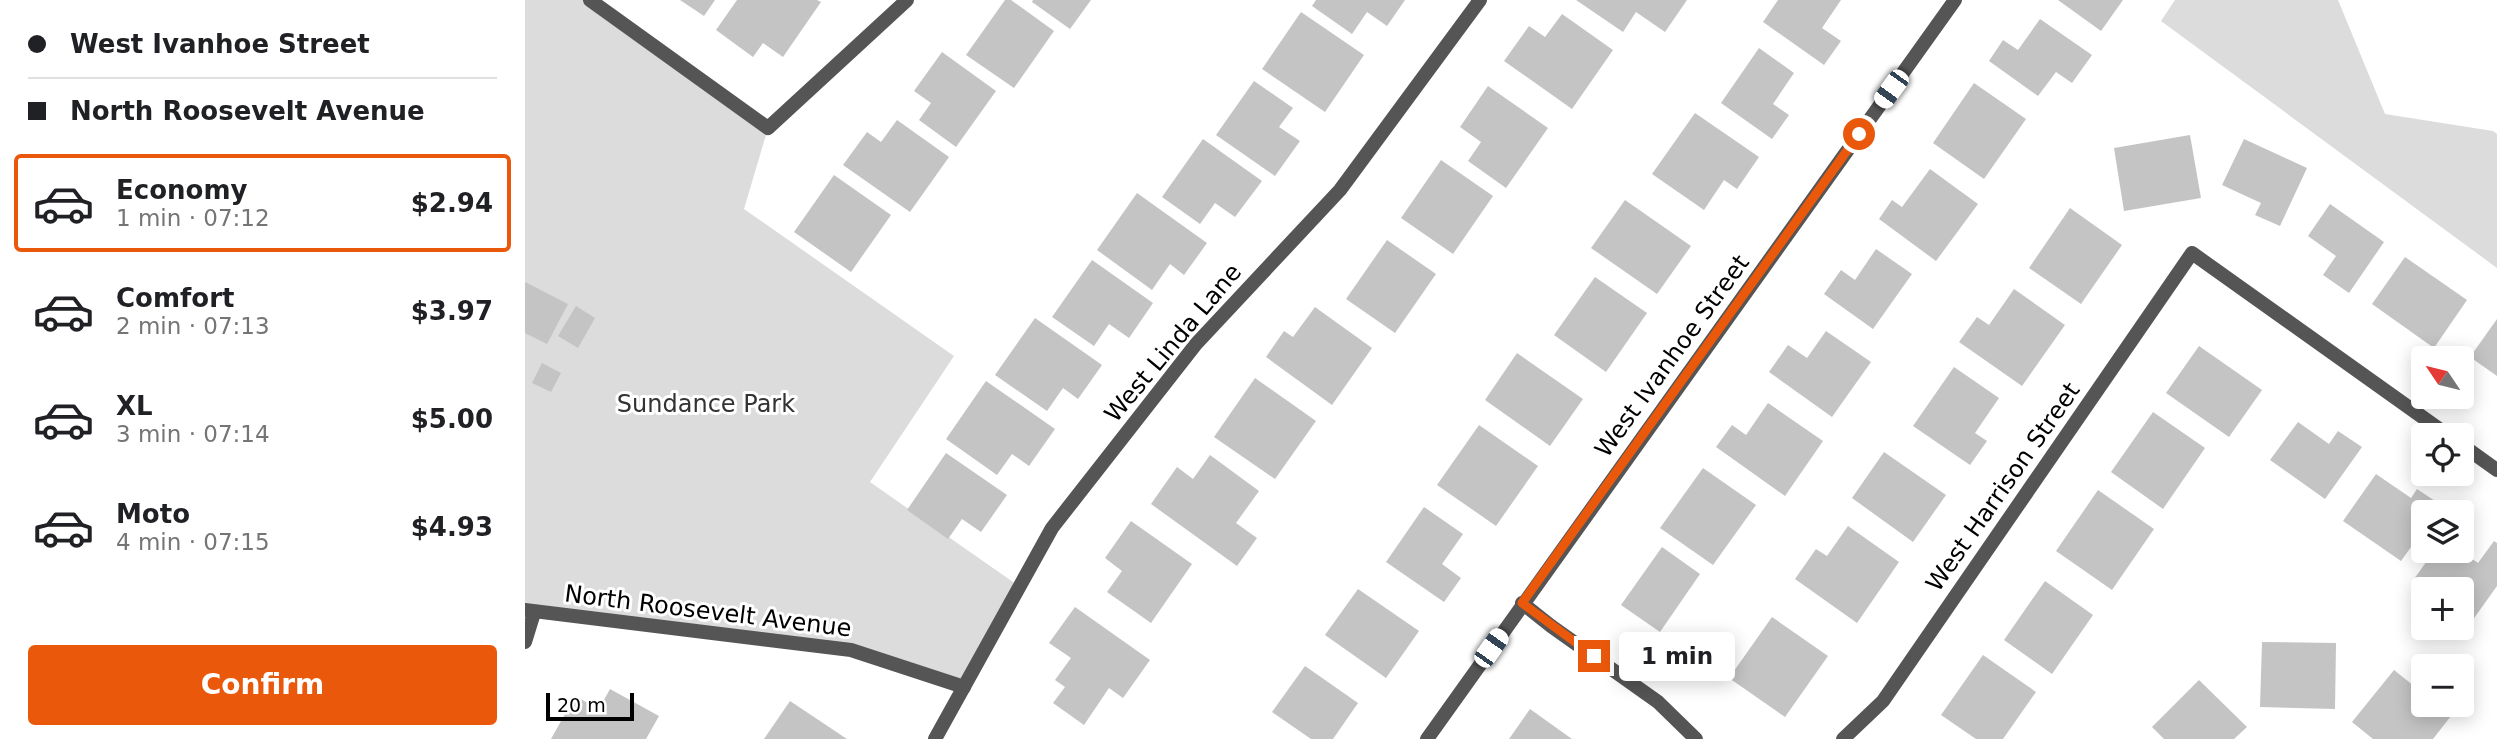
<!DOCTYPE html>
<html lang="en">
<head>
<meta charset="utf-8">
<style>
  :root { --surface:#fff; --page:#f6f6f6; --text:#202124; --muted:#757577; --line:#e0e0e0; --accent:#ea580c }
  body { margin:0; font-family:"DejaVu Sans",sans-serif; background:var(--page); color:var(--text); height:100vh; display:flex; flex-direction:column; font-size:26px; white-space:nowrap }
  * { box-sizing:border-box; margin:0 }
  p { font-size:23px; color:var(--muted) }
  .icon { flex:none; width:38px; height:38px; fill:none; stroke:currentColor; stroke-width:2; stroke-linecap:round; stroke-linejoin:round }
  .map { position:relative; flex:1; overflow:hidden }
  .details { display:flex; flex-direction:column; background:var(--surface); width:525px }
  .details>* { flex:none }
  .banner { display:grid; align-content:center; height:154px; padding:0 28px; background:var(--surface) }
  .needle { width:46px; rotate:305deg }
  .buttons { position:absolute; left:1886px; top:346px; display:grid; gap:14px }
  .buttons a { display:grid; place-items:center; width:63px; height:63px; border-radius:7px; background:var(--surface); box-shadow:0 4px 18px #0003; font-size:35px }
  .scale { position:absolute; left:21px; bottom:18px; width:88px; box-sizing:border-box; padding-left:7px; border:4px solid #000; border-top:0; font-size:19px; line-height:24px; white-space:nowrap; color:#000; -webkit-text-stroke:5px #fff; paint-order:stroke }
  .end { position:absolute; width:32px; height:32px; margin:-16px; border:9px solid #ea580c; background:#fff; box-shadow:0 0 0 4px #fff }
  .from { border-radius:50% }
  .bubble { position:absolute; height:49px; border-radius:7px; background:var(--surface); box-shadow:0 4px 18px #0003; font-size:23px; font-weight:700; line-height:49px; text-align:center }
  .car { position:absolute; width:21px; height:42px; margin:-21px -10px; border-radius:9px; box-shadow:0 0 5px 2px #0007; background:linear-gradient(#fff 24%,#345 0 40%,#fff 0 76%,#345 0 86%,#fff 0) }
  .banner b { display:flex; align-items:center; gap:24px; height:66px; font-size:26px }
  .banner b+b { border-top:2px solid var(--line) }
  .banner i { width:18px; height:18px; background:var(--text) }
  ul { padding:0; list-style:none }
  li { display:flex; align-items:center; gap:21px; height:98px; margin:0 14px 10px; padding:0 14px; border:4px solid transparent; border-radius:7px }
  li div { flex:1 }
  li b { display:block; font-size:26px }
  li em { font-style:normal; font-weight:700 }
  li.active { border-color:var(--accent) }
  li>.icon { width:63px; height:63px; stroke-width:1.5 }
  .action { display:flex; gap:14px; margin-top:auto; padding:14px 28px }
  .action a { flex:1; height:80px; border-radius:7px; background:var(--accent); color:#fff; font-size:28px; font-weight:700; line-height:80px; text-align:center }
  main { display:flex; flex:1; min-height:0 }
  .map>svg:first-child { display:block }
  .green { fill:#dcdcdc }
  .building { fill:#c4c4c4 }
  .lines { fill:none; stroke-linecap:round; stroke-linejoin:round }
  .minor { stroke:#555; stroke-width:14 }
  .route { stroke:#ea580c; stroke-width:9 }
  .labels { text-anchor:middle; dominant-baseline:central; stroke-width:6; stroke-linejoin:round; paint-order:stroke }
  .street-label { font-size:24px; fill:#000; stroke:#fff }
  .park-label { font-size:24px; fill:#333; stroke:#fff }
</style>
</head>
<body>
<main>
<section class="details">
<div class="banner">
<b><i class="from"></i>West Ivanhoe Street</b>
<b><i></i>North Roosevelt Avenue</b>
</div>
<ul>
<li class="active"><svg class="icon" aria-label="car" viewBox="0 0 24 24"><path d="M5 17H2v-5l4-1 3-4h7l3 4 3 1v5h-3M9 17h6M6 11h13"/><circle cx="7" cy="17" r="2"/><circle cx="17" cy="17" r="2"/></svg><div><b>Economy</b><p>1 min · 07:12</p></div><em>$2.94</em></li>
<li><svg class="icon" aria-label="car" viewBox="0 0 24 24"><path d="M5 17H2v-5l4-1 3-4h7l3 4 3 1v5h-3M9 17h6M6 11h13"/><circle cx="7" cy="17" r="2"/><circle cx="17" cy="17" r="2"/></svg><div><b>Comfort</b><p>2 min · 07:13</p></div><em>$3.97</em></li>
<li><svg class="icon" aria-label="car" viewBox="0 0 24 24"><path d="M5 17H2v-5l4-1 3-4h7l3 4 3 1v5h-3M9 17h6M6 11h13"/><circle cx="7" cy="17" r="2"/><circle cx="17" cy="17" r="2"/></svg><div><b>XL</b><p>3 min · 07:14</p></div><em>$5.00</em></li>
<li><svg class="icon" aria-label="car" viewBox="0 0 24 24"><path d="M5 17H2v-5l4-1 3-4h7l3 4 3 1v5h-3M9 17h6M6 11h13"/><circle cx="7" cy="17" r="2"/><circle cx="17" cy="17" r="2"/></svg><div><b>Moto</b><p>4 min · 07:15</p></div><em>$4.93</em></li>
</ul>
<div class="action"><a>Confirm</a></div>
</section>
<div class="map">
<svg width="1972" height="739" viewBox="0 0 1972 739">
  <rect width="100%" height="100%" fill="#fff"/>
  <g class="green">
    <path d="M0 0H65L243 128 219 209 429 356 345 482 495 587 439 687 326 650 0 610Z"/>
    <path d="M1650 0H1813L1860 114 1968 131 1972 134V268L1636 21Z"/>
  </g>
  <g class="building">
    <path d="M155 0H190L179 16Z"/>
    <path d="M212 0H292L296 2 258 57 238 43 228 57 191 30Z"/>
    <path d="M480 0H486L529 31 489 88 441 55Z"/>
    <path d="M508 0H566L545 29 507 2Z"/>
    <path d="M791 0H880L862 26 842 12 827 34 787 6Z"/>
    <path d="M1051 0H1162L1140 32 1111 12 1098 32Z"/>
    <path d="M1253 0H1316L1297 28 1316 41 1299 65 1238 22Z"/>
    <path d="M1533 0H1598L1576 31Z"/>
    <path d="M776 12 839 55 800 112 737 69Z"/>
    <path d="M1037 14 1088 50 1047 109 979 61 1004 26 1020 37Z"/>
    <path d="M1515 19 1567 55 1547 83 1531 72 1513 96 1464 61 1478 40 1493 50Z"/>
    <path d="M1234 48 1269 73 1248 104 1264 115 1247 139 1196 103Z"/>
    <path d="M417 52 471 91 431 147 394 120 406 103 389 91Z"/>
    <path d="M729 81 768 108 754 127 775 141 750 176 691 135Z"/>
    <path d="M1449 83 1501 119 1459 179 1408 143Z"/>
    <path d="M963 86 1023 128 981 188 943 161 956 142 935 127Z"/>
    <path d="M1170 113 1234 157 1212 189 1199 180 1179 210 1127 174Z"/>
    <path d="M372 120 424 157 385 212 318 165 342 132 356 142Z"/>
    <path d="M1665 135 1676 198 1599 211 1589 148Z"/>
    <path d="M678 139 737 181 710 217 690 203 675 224 637 197Z"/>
    <path d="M1719 139 1782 168 1755 226 1730 215 1736 203 1697 185Z"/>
    <path d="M916 160 968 196 928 254 876 218Z"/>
    <path d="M1405 169 1453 204 1411 261 1354 219 1367 200 1377 207Z"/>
    <path d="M309 175 366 215 326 272 269 232Z"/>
    <path d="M612 193 682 243 659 275 645 264 627 290 572 250Z"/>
    <path d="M1100 200 1166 246 1132 294 1066 248Z"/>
    <path d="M1805 204 1859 242 1824 293 1798 275 1811 256 1783 236Z"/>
    <path d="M1545 208 1597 245 1556 304 1504 268Z"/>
    <path d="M862 240 911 274 870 333 821 299Z"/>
    <path d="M1351 249 1387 274 1348 329 1299 294 1316 270 1330 280Z"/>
    <path d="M1880 257 1942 300 1909 348 1847 304Z"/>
    <path d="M567 260 628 303 604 338 584 324 569 346 527 317Z"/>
    <path d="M1070 277 1122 313 1081 372 1029 335Z"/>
    <path d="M0 282 43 304 22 344 0 333Z"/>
    <path d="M1489 289 1540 325 1497 386 1434 342 1452 317 1464 325Z"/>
    <path d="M51 306 70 318 53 348 33 336Z"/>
    <path d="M790 307 847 348 807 405 741 357 759 331 768 337Z"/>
    <path d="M510 318 577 365 553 399 538 388 522 411 470 375Z"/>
    <path d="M1972 319V376L1945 357Z"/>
    <path d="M1301 331 1346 362 1307 417 1244 372 1263 345 1282 358Z"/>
    <path d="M1674 346 1737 390 1704 437 1641 393Z"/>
    <path d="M992 353 1058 399 1025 446 960 400Z"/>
    <path d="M17 363 36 373 26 392 7 383Z"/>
    <path d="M1429 367 1474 398 1450 433 1462 441 1445 465 1388 426Z"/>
    <path d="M730 378 791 421 750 479 689 437Z"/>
    <path d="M461 381 530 429 504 466 487 454 472 475 421 439Z"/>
    <path d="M1243 403 1298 441 1260 496 1191 447 1207 425 1221 435Z"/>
    <path d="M1628 412 1680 448 1638 509 1586 472Z"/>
    <path d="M1773 422 1804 444 1813 431 1837 447 1800 499 1745 460Z"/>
    <path d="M954 425 1013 466 971 526 912 485Z"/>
    <path d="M1359 452 1421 495 1388 542 1327 498Z"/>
    <path d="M421 453 482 495 456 532 437 519 423 539 382 510Z"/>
    <path d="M685 455 734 491 711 523 732 538 712 566 626 504 652 467 668 479Z"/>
    <path d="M1178 468 1231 505 1188 565 1135 528Z"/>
    <path d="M1851 474 1886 498 1892 489 1916 505 1910 513H1899V529L1876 561 1818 521Z"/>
    <path d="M1573 490 1629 529 1587 590 1531 551Z"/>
    <path d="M899 507 938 534 917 564 936 578 919 602 861 562Z"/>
    <path d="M606 521 667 564 626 623 582 592 597 571 580 558Z"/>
    <path d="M1323 526 1374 562 1332 623 1270 579 1291 549 1302 556Z"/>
    <path d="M1969 541 1972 543V586L1947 621 1937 613V590H1905L1889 579 1909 551H1936L1953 563Z"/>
    <path d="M1137 547 1175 574 1135 632 1096 605Z"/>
    <path d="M1520 581 1568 615 1527 674 1479 640Z"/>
    <path d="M833 589 894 631 861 678 800 635Z"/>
    <path d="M550 607 625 660 598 698 584 688 559 725 528 703 540 687 530 680 546 658 524 643Z"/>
    <path d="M1247 617 1303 656 1260 717 1204 678Z"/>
    <path d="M1737 642 1811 643 1810 709 1735 707Z"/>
    <path d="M1458 655 1511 692 1478 739H1451L1416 715Z"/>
    <path d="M780 666 833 703 808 739H786L747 712Z"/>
    <path d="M1869 670 1899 694V705H1912L1926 716 1908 739H1848L1827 722Z"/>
    <path d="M1674 680 1722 727 1709 739H1639L1627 727Z"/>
    <path d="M85 689 134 716 121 739H26L50 696 74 709Z"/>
    <path d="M265 701 322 739H239Z"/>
    <path d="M1005 709 1047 739H984Z"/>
  </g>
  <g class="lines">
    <g class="minor">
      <path d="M65 0 243 128 382 0"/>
      <path d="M1937 445 1972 470"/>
      <path d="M997 603 1026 626 1133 702 1171 739"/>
      <path d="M0 610 326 650 439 687"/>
      <path d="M0 642 9 613"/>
      <path d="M410 739 527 528 671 344 815 190 955 0"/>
      <path d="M902 739 1430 0"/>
      <path d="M1318 739 1358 701 1667 253 1924 436"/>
    </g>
  </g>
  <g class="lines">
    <path class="route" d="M1069 656 997 603 1334 134"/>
  </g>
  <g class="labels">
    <g class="street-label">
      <text transform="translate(648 343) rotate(-50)">West Linda Lane</text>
      <text transform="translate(1147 356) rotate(-54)">West Ivanhoe Street</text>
      <text transform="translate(1478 487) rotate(-55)">West Harrison Street</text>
      <text transform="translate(183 611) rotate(7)">North Roosevelt Avenue</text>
    </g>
    <g class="park-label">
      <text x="181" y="404">Sundance Park</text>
    </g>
  </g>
</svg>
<div class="buttons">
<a><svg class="needle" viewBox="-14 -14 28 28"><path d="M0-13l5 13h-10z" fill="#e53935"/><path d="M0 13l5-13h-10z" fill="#757577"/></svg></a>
<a><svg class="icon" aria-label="locate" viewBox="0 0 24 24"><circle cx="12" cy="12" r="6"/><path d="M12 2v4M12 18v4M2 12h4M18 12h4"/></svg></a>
<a><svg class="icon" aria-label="layers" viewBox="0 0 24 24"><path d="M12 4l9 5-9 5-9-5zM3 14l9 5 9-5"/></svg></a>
<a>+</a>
<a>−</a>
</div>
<div class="scale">20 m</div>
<i class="end from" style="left:1334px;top:134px"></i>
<i class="end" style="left:1069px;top:656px"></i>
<div class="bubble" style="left:1094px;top:632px;width:116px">1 min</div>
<i class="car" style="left:1366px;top:89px;rotate:216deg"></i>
<i class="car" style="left:966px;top:648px;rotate:35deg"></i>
</div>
</main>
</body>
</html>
